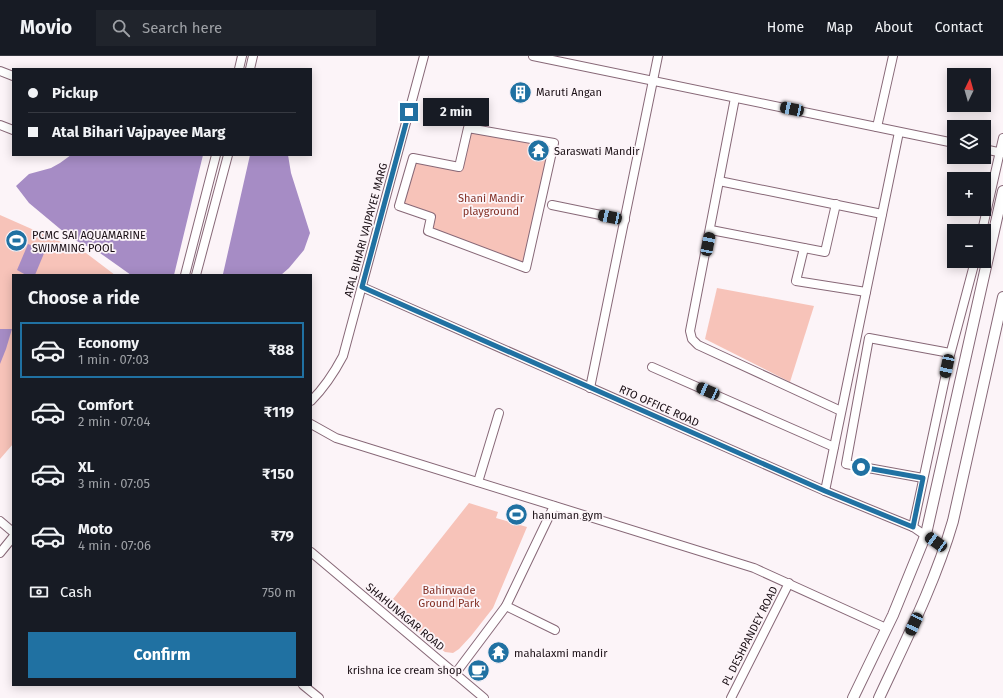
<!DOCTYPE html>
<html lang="en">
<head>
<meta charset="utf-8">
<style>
  :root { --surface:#171b24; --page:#20242c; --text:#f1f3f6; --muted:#9ea1a6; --line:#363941; --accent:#2071a2 }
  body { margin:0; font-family:"Fira Sans",sans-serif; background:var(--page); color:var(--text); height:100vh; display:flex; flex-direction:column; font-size:15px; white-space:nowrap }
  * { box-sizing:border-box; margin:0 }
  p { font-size:13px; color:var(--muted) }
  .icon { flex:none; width:22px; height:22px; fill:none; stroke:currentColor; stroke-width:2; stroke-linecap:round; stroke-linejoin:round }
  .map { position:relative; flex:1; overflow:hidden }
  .sheet { position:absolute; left:12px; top:218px; width:300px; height:412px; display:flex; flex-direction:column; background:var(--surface); border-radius:0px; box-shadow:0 2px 10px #0003 }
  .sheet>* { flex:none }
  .banner { position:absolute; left:12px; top:12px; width:300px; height:88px; border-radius:0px; box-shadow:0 2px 10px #0003; display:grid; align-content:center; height:88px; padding:0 16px; background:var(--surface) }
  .needle { width:26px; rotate:5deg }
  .fabs { position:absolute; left:947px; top:12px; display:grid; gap:8px }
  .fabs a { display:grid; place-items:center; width:44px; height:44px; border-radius:0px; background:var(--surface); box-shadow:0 2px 10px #0003; font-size:20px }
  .end { position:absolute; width:18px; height:18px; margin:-9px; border:5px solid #2071a2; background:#fff; box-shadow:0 0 0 2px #fff }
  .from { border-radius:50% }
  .bubble { position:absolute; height:28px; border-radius:0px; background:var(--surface); box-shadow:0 2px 10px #0003; font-size:13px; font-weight:700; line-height:28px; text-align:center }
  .car { position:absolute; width:12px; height:24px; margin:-12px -6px; border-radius:5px; box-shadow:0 0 3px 1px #0007; background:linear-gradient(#222 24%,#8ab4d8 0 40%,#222 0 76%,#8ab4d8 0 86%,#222 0) }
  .banner b { display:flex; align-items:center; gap:14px; height:38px; font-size:15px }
  .banner b+b { border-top:1px solid var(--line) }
  .banner i { width:10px; height:10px; background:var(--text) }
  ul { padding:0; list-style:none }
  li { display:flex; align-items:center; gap:12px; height:56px; margin:0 8px 6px; padding:0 8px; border:2px solid transparent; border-radius:0px }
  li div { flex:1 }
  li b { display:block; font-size:15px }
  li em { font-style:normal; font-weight:700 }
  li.active { border-color:var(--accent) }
  li>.icon { width:36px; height:36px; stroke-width:1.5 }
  h2 { padding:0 16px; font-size:18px; line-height:48px }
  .pay { display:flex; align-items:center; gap:10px; height:44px; padding:0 16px; font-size:15px }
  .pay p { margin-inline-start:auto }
  .cta { display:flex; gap:8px; margin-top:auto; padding:8px 16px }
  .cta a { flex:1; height:46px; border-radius:0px; background:var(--accent); color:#fff; font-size:16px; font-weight:700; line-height:46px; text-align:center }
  header { display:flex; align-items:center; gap:24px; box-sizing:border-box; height:56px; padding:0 20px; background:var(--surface); border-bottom:1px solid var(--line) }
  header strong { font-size:19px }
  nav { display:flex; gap:22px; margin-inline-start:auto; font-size:14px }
  .search { width:280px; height:36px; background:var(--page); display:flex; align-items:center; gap:10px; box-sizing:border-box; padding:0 14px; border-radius:0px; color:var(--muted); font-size:15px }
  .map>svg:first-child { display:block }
  .green { fill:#f7c3b9 }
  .water { fill:#a68cc5 }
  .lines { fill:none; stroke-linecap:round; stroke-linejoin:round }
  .minor-casing { stroke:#876877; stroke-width:10 }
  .major-casing { stroke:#876877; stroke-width:12 }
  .minor { stroke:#fff; stroke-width:8 }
  .major { stroke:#fff; stroke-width:10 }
  .route { stroke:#2071a2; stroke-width:5 }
  .labels { text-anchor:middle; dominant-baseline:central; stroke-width:3.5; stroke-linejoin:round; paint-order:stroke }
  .poi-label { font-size:11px; fill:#180d13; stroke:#fcf4f8; text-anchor:start }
  .park-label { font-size:11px; fill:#833025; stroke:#fcf4f8 }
  .street-label { font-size:11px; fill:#180d13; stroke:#fcf4f8 }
</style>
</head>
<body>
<header>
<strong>Movio</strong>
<div class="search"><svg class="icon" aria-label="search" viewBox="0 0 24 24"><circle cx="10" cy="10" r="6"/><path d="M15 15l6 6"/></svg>Search here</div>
<nav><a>Home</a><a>Map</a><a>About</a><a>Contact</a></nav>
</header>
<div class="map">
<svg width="1003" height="642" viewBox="0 0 1003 642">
  <rect width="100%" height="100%" fill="#fcf4f8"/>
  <g class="green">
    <path d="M468 72 554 87 526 212 428 175 431 161 401 154 416 104 458 115Z"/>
    <path d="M0 159 86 197 115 219H13V388L0 403Z"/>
    <path d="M717 232 814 250 790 326 705 283Z"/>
    <path d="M469 447 498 456 496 462 527 471 493 552 471 580 459 593 453 597 445 596 398 560 405 553 393 543Z"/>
  </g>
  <g class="water">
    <path d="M71 99H203L174 219H131L100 197 71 182 29 147 16 130 29 118 51 112 60 107Z"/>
    <path d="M250 99H288L291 117 310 177 304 194 289 212 281 219H225L223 218Z"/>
    <path d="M28 188 45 195 35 219H26L17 214Z"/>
    <path d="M0 273H12L6 293 0 308Z"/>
  </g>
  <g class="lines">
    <defs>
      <g id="minor">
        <path d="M533 0 954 87"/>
        <path d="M239 13 242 0"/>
        <path d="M250 13 253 0"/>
        <path d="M0 15 13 20"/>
        <path d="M735 42 690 275 692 283 698 289 841 355"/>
        <path d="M0 69 13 74"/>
        <path d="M877 71 893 0"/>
        <path d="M468 72 554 87 526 212 428 175 431 161 399 150 413 102 459 111Z"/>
        <path d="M984 93 1003 97"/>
        <path d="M719 125 882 158"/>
        <path d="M552 149 625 164"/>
        <path d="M711 174 825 196 836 148"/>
        <path d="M982 175 1003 82"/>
        <path d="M804 192 796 225 866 236"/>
        <path d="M185 219 216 99"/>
        <path d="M196 219 228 99"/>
        <path d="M362 231 825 435 913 471 945 493"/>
        <path d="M652 311 834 391"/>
        <path d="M590 332 658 0"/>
        <path d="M311 345C325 331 334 317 343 300L424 0"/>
        <path d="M311 368 336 382 754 512 886 572"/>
        <path d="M923 422 846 408 869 282 950 297"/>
        <path d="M478 426 499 357"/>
        <path d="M825 435 899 76"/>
        <path d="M0 465 13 476"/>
        <path d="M913 471 950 299 975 205"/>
        <path d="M311 496 484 642"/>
        <path d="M0 497 13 481"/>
        <path d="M506 550 555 574"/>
        <path d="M455 618 506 550 554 450"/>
        <path d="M303 629 319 642"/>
        <path d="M731 642 789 527"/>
      </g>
      <g id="major">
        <path d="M853 642 893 559 926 478 1003 135"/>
        <path d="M879 642C906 584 935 527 953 465L1003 241"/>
      </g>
    </defs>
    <use href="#minor" class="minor-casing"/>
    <use href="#major" class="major-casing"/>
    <use href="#minor" class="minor"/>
    <use href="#major" class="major"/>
  </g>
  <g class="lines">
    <path class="route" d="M409 56 362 231 825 435 913 471 923 422 861 411"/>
  </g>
  <defs>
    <symbol id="building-disc" viewBox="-11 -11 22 22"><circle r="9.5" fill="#2071a2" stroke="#fcf4f8"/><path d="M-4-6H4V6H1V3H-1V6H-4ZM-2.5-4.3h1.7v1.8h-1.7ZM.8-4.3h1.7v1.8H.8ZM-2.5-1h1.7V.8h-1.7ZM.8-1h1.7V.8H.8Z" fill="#fff"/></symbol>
    <symbol id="temple-disc" viewBox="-11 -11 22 22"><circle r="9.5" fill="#2071a2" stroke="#fcf4f8"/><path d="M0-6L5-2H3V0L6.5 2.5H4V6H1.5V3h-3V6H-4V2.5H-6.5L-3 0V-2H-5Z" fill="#fff"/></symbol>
    <symbol id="stadium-disc" viewBox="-11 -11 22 22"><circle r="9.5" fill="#2071a2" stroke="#fcf4f8"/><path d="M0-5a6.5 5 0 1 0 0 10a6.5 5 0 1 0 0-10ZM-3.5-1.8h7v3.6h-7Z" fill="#fff"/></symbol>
    <symbol id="cafe-disc" viewBox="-11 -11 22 22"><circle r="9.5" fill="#2071a2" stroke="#fcf4f8"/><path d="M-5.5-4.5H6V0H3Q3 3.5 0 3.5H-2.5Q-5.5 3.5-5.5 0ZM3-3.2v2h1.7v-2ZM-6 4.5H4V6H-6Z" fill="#fff"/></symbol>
  </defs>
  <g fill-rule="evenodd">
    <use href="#building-disc" x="508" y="24" width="25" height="25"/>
    <use href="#temple-disc" x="526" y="82" width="25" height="25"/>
    <use href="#stadium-disc" x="4" y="172" width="25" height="25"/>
    <use href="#stadium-disc" x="504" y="446" width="25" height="25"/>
    <use href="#temple-disc" x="486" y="584" width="25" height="25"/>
    <use href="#cafe-disc" x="466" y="602" width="25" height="25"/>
  </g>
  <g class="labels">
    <g class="poi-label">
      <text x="536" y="36">Maruti Angan</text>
      <text x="554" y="95">Saraswati Mandir</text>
      <text x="32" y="179">PCMC SAI AQUAMARINE<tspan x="32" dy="13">SWIMMING POOL</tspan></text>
      <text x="532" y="459">hanuman gym</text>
      <text x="514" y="597">mahalaxmi mandir</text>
      <text x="462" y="614" text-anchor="end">krishna ice cream shop</text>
    </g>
    <g class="park-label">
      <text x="491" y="142">Shani Mandir<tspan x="491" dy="13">playground</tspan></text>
      <text x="449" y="534">Bahirwade<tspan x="449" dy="13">Ground Park</tspan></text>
    </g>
    <g class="street-label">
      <text transform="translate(366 174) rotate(-75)">ATAL BIHARI VAJPAYEE MARG</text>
      <text transform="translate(659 350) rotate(24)">RTO OFFICE ROAD</text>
      <text transform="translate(405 561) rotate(40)">SHAHUNAGAR ROAD</text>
      <text transform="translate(750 580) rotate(-63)">PL DESHPANDEY ROAD</text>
    </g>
  </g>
</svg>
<div class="fabs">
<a><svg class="needle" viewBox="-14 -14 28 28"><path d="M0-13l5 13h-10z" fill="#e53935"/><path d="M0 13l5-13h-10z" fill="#9ea1a6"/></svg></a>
<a><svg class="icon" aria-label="layers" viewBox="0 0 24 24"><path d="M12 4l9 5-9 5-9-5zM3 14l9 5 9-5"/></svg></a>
<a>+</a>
<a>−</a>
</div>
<i class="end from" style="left:861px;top:411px"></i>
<i class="end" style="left:409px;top:56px"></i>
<div class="bubble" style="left:423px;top:42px;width:66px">2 min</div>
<i class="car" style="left:792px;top:53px;rotate:282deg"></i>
<i class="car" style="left:610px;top:161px;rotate:282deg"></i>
<i class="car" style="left:708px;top:188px;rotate:11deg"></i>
<i class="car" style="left:947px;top:310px;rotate:192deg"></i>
<i class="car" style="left:708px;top:335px;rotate:294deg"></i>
<i class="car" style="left:936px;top:486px;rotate:306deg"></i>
<i class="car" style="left:914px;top:568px;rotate:205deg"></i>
<div class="banner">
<b><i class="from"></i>Pickup</b>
<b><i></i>Atal Bihari Vajpayee Marg</b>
</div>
<section class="sheet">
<h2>Choose a ride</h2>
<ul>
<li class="active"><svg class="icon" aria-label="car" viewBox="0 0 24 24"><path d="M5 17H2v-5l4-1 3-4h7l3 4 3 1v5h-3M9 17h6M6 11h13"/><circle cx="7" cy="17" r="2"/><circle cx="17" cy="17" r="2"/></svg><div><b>Economy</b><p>1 min · 07:03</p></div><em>₹88</em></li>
<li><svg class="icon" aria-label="car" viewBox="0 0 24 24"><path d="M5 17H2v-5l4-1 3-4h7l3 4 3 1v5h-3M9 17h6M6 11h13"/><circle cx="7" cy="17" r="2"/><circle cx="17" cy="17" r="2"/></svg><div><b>Comfort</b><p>2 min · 07:04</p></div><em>₹119</em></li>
<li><svg class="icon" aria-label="car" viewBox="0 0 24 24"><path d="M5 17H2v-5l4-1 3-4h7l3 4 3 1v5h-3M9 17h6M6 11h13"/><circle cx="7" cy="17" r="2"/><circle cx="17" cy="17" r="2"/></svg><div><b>XL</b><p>3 min · 07:05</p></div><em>₹150</em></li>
<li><svg class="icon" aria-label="car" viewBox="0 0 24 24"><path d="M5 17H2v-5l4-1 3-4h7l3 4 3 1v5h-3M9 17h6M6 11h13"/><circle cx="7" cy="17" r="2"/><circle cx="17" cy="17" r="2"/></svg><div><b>Moto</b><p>4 min · 07:06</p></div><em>₹79</em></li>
</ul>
<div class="pay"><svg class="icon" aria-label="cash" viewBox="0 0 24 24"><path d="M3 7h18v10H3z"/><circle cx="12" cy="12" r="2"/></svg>Cash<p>750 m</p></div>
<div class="cta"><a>Confirm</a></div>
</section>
</div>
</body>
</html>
